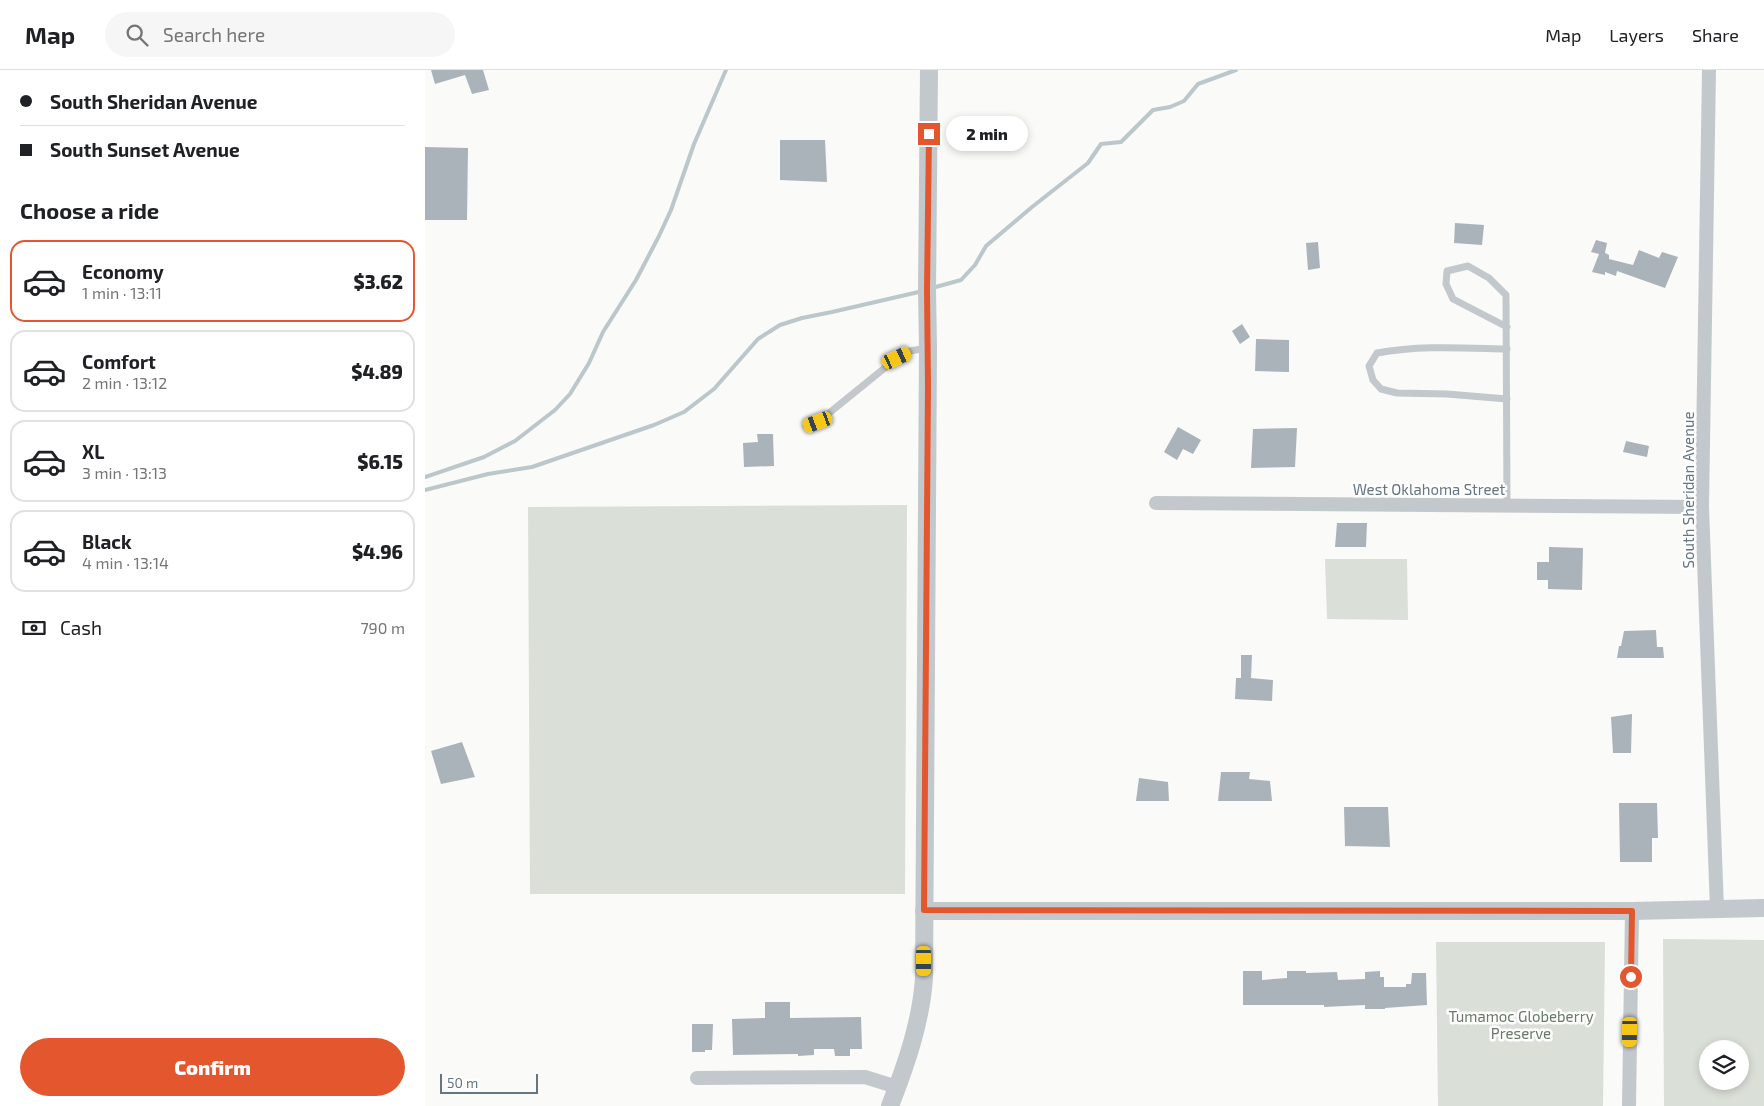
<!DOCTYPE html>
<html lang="en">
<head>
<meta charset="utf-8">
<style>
  :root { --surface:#fff; --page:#f6f6f6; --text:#202124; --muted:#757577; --line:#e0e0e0; --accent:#e4572e }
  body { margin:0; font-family:"Exo 2",sans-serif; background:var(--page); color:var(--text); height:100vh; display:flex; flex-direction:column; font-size:19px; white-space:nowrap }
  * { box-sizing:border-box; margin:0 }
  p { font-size:16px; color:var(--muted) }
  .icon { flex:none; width:28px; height:28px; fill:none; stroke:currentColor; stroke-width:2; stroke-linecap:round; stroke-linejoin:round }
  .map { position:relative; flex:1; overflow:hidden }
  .sheet { display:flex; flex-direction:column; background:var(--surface); width:425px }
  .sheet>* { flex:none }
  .top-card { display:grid; align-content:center; height:110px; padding:0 20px; background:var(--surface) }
  .fabs { position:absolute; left:1274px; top:970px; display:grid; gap:10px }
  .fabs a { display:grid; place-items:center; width:50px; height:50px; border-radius:50%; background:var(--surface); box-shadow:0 2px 8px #0003; font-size:25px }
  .scale { position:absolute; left:15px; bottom:12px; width:98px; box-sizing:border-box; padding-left:5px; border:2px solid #657683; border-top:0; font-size:14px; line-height:18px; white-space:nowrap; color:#657683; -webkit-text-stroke:4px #fff; paint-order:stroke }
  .end { position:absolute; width:22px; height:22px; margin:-11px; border:6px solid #e4572e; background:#fff; box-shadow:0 0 0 2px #fff }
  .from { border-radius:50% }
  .bubble { position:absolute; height:35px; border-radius:18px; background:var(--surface); box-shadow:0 2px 8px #0003; font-size:16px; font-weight:800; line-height:35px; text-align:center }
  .car { position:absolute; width:15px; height:30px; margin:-15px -8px; border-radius:6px; box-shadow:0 0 4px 1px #0007; background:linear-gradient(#f5c518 24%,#345 0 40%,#f5c518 0 76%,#345 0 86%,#f5c518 0) }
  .top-card b { display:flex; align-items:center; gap:18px; height:48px; font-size:19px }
  .top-card b+b { border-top:1px solid var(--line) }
  .top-card i { width:12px; height:12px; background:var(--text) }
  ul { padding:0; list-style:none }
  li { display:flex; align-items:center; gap:15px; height:82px; margin:0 10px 8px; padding:0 10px; border:2px solid var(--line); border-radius:15px }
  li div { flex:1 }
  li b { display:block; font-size:19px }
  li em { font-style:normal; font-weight:800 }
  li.on { border-color:var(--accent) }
  li>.icon { width:45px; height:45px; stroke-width:1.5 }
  h2 { padding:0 20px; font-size:22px; line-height:60px }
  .pay { display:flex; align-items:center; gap:12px; height:55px; padding:0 20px; font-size:19px }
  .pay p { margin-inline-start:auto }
  .action { display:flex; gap:10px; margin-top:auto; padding:10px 20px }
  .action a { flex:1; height:58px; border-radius:30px; background:var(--accent); color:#fff; font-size:20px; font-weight:800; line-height:58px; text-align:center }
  header { display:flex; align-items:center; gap:30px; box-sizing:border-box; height:70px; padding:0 25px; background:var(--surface); border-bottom:1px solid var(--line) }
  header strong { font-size:24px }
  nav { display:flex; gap:28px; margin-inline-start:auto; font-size:18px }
  .search { width:350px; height:45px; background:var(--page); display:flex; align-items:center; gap:12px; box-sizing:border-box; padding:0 18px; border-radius:28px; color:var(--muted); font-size:19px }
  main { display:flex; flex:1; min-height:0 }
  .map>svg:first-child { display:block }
  .green { fill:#dadfd7; fill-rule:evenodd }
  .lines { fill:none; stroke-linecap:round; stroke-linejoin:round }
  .stream { stroke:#bbc7cb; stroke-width:4 }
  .building { fill:#aab3b9 }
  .service { stroke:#c3c8cc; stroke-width:7 }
  .minor { stroke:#c3c8cc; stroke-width:14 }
  .tertiary { stroke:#c3c8cc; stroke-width:18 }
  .route { stroke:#e4572e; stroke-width:6 }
  .labels { text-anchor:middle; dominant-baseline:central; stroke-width:5; stroke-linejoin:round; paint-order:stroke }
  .street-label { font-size:15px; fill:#657683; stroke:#fff }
  .park-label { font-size:15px; fill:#687a64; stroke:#fff }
</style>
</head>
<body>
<header>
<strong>Map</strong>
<div class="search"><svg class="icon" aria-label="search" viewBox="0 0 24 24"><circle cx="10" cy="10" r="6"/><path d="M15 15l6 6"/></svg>Search here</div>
<nav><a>Map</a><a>Layers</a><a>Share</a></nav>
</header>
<main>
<section class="sheet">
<div class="top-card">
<b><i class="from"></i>South Sheridan Avenue</b>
<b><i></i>South Sunset Avenue</b>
</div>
<h2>Choose a ride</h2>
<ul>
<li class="on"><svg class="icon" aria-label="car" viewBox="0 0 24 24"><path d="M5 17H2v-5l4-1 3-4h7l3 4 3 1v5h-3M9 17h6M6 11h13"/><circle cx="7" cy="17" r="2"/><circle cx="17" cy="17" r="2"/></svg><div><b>Economy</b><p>1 min · 13:11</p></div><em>$3.62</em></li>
<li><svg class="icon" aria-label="car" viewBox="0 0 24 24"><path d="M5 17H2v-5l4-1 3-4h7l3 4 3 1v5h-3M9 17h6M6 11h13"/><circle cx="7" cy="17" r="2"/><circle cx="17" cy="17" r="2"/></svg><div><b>Comfort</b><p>2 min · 13:12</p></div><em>$4.89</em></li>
<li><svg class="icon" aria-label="car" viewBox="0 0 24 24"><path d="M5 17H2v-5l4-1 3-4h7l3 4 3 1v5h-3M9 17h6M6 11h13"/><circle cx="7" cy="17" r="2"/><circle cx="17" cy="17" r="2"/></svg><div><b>XL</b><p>3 min · 13:13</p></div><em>$6.15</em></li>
<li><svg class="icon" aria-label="car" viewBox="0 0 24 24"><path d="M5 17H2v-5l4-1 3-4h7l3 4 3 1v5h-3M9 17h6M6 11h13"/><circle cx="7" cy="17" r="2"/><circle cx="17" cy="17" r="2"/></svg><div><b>Black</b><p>4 min · 13:14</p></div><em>$4.96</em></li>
</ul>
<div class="pay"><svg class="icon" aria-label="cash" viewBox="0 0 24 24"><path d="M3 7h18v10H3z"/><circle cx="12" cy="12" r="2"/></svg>Cash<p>790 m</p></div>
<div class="action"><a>Confirm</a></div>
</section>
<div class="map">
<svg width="1339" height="1036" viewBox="0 0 1339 1036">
  <rect width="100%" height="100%" fill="#fafaf8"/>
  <g class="green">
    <path d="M482 435 480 824H105L103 437Z"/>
    <path d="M900 489H982L983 550 902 549Z"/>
    <path d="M1238 869 1339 870V1036H1239ZM1282 979H1315V1011H1282Z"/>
    <path d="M1011 872H1180L1178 1036H1013Z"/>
  </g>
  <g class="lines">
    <g class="stream">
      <path d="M507 218 536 210 550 195 561 176 607 137 663 93 676 74 696 72 728 40 745 37 759 31 773 14 811 0"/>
      <path d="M0 407 59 387 90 371 130 340 145 324 164 293 178 262 211 210 234 166 246 140 269 74 301 0"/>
      <path d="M0 420 63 404 107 397 229 355 259 342 289 319 333 269 355 255 377 248 407 242 498 221"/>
    </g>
  </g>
  <g class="building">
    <path d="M6 0H58L64 20 47 24 40 5 10 14Z"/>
    <path d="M355 70H400L402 112 355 110Z"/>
    <path d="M0 77 43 78 42 150H0Z"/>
    <path d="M1030 153 1059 155 1057 175 1029 173Z"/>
    <path d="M1171 170 1182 173 1180 183 1184 185V189L1208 195 1214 180 1234 188 1237 182 1253 187 1240 218 1192 201 1191 206 1180 202V205L1167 202 1174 184 1166 182Z"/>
    <path d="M893 172 895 198 883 200 881 173Z"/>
    <path d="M817 254 825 267 815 274 807 261Z"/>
    <path d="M831 269 864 270V302L830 301Z"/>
    <path d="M753 357 776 370 768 384 758 379 752 390 739 382Z"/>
    <path d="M872 358 870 397 826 398 828 359Z"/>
    <path d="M332 364H348L349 396 319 397 318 373 333 372Z"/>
    <path d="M1201 371 1224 376 1222 387 1198 382Z"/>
    <path d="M912 453H942L941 477H910Z"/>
    <path d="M1124 477 1158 478 1157 520 1123 519V510H1112V492H1124Z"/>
    <path d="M1231 560 1232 577H1238L1239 588H1192L1194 576H1196L1199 561Z"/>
    <path d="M816 585H827L826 608 848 610 847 631 810 629 811 608H816Z"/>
    <path d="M1207 644 1206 683H1188L1186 647Z"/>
    <path d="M37 672 50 707 16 714 6 681Z"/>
    <path d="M796 702H825L824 709 845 711 847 731H793Z"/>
    <path d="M714 708 743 712 744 731H711Z"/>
    <path d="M1194 733H1232L1233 768H1227V792H1195Z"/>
    <path d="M919 737H963L965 777 920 776Z"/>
    <path d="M818 901H837V910L862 908V901H881V903L912 902 913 910 940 909V902L955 901V907H959V917H981V914H986L987 903H1001L1002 935 960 938V939H940V935L899 937V935H818Z"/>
    <path d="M340 932H365V948L436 947 437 979H425V986H410L409 979H389V985L373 986V984L308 985 307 949 340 948Z"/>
    <path d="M267 954H288L287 980H280V982H267Z"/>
  </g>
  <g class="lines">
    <g class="service">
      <path d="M1082 257 1028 229 1021 214 1022 201 1043 196 1064 208 1081 225 1082 436"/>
      <path d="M1082 279C1038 278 995 275 952 283L944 296 948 310 956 319 972 323 1022 324 1082 329"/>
      <path d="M381 356 393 352 472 288 485 281 502 278"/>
    </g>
    <g class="minor">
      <path d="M1284 0 1277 437 1292 839"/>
      <path d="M731 433 1277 437"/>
      <path d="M272 1008 440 1007 472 1017"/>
      <path d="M1204 1036 1207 841"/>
    </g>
    <g class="tertiary">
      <path d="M499 841H1207L1339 838"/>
      <path d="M465 1036C481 995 496 952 499 908L503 278 502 220 504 0"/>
    </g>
  </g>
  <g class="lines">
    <path class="route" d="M504 64 502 220 503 315 499 840 1207 841 1206 907"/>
  </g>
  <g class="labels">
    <g class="street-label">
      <text x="1004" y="419">West Oklahoma Street</text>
      <text transform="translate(1263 420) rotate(-90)">South Sheridan Avenue</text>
    </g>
    <g class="park-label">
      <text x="1096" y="946">Tumamoc Globeberry<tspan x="1096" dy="17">Preserve</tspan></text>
    </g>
  </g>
</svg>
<div class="fabs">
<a><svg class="icon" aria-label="layers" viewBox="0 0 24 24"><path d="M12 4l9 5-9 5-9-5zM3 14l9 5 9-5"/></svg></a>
</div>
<div class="scale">50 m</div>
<i class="end from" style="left:1206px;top:907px"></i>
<i class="end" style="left:504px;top:64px"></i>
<div class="bubble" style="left:521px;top:46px;width:82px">2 min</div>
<i class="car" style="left:472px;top:288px;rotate:65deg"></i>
<i class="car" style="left:393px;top:352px;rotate:249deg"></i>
<i class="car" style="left:499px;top:891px;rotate:180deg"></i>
<i class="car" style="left:1205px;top:962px;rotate:181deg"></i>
</div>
</main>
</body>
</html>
